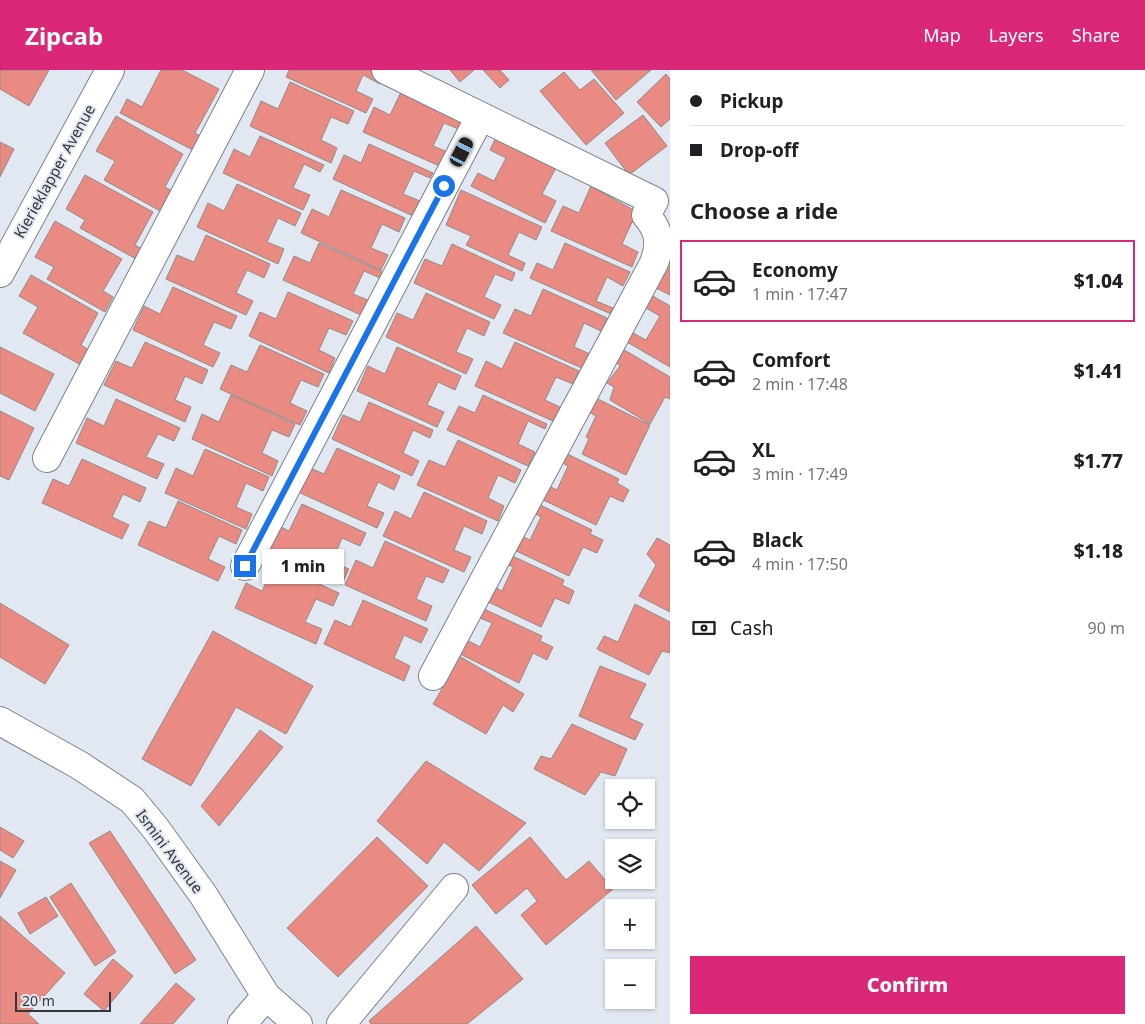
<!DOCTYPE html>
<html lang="en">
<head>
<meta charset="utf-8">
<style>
  :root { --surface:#fff; --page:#f2f2f2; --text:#202124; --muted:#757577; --line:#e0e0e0; --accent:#db2777 }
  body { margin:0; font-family:"Noto Sans",sans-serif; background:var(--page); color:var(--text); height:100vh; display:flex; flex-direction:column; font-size:19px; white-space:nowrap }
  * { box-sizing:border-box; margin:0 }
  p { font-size:16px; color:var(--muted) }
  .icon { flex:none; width:28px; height:28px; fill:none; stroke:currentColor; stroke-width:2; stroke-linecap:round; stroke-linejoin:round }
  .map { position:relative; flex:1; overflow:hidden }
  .panel { display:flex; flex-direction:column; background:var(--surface); width:475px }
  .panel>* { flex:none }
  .top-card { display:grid; align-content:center; height:110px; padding:0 20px; background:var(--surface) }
  .buttons { position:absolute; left:605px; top:709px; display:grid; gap:10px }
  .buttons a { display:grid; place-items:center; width:50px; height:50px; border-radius:0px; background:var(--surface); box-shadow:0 1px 4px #0004; font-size:25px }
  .scale { position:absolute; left:15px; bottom:12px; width:96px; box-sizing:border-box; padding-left:5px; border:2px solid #33363a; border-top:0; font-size:14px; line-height:18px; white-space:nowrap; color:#33363a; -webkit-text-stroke:4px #e1e8f1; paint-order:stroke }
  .end { position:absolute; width:22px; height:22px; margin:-11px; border:6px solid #1a73e8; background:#fff; box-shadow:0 0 0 2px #fff }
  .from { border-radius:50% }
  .bubble { position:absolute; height:35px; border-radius:0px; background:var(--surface); box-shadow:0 1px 4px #0004; font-size:16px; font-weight:800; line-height:35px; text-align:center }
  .car { position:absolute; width:15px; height:30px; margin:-15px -8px; border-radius:6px; box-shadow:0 0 4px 1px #0007; background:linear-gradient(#222 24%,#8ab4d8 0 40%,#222 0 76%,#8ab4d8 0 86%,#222 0) }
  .top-card b { display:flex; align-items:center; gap:18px; height:48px; font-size:19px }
  .top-card b+b { border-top:1px solid var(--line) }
  .top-card i { width:12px; height:12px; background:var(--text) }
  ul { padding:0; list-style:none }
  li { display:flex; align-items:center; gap:15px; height:82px; margin:0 10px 8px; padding:0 10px; border:2px solid transparent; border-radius:0px }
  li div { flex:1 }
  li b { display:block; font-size:19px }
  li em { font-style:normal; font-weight:800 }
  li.selected { border-color:var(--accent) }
  li>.icon { width:45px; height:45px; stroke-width:1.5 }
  h2 { padding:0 20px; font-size:22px; line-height:60px }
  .pay { display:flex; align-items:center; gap:12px; height:55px; padding:0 20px; font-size:19px }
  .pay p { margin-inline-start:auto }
  .cta { display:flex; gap:10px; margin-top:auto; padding:10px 20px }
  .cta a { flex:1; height:58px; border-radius:0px; background:var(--accent); color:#fff; font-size:20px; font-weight:800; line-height:58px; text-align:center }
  header { display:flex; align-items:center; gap:30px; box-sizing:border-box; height:70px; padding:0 25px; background:var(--accent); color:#fff }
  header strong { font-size:24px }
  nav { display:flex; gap:28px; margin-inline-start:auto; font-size:18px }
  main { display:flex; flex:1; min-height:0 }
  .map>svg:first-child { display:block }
  .building { fill:#e98b82; stroke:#958987 }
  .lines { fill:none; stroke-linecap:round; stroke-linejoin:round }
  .minor-casing { stroke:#7b828a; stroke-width:30 }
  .minor { stroke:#fff; stroke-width:28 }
  .route { stroke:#1a73e8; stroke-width:6 }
  .labels { text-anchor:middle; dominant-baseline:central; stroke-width:4; stroke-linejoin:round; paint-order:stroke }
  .street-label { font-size:15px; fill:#33363a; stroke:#e1e8f1 }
</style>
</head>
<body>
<header>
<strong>Zipcab</strong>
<nav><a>Map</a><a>Layers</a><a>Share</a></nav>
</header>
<main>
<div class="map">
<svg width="670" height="954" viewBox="0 0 670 954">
  <rect width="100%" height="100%" fill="#e1e8f1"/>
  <g class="building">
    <path d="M0 0H49L29 36 0 19Z"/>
    <path d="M161 0H182L219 19 195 63 206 69 199 83 120 43 127 29 142 37Z"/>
    <path d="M289 0H372L383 5 380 14 363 5 356 21 373 29 366 43 286 7Z"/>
    <path d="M450 0H474L460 12Z"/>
    <path d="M483 0H500L509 10 500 18Z"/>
    <path d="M591 0H651L616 30Z"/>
    <path d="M564 2 580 20 594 9 624 43 586 75 540 21Z"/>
    <path d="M666 4 670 9V49L661 57 637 32Z"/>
    <path d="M290 12 354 41 348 54 331 47 321 70 337 78 331 93 250 56 261 31 278 39Z"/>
    <path d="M403 18 467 47 461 60 444 53 433 76 450 83 444 98 363 62 374 37 390 45Z"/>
    <path d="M643 45 667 76 629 105 605 73Z"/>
    <path d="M116 46 183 84 165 117 174 122 162 142 104 110 115 91 96 81Z"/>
    <path d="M497 65 557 96 542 124 556 131 545 153 471 116 478 103 494 111 506 88 490 80Z"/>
    <path d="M260 66 324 95 320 102 304 94 293 118 310 125 303 140 223 103 234 79 250 87Z"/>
    <path d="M0 72 14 79 0 107Z"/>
    <path d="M369 74 433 103 430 108 414 101 403 124 420 131 413 146 333 109 344 85 361 93Z"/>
    <path d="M85 105 153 142 135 175 144 180 138 190 80 158 85 150 66 139Z"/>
    <path d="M237 114 301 143 295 156 278 148 267 172 284 179 278 194 197 157 208 133 224 141Z"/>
    <path d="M591 116 637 142 649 159 632 152 622 174 638 182 632 197 551 161 563 136 579 143Z"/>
    <path d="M341 120 405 148 399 162 382 154 371 178 388 185 381 200 301 163 312 139 329 147Z"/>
    <path d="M461 120 542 157 536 170 519 162 508 185 525 193 522 201 466 175 471 166 446 155Z"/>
    <path d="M55 151 122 189 103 221 113 227 105 242 47 209 54 197 35 187Z"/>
    <path d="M206 165 270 194 264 208 247 200 236 223 253 231 246 245 166 209 177 185 194 192Z"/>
    <path d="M319 173 383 202 380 208 364 201 353 224 370 231 363 246 283 210 294 186 310 193Z"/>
    <path d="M565 173 630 202 623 216 607 207 596 231 613 238 611 244 530 208 537 193 553 200Z"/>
    <path d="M452 174 515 203 512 211 495 204 484 227 501 235 494 249 414 213 425 189 442 196Z"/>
    <path d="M670 192V225L656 218Z"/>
    <path d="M31 205 98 243 81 275 89 280 81 295 23 263 38 237 19 226Z"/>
    <path d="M173 217 237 246 231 259 214 252 203 275 220 283 213 297 133 260 144 236 160 244Z"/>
    <path d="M543 219 607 248 601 261 584 253 574 277 590 284 584 299 503 263 515 239 531 246Z"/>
    <path d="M288 222 353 251 346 265 329 258 319 280 335 288 329 303 249 266 260 242 276 249Z"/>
    <path d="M646 222 670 236V297L620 268 626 259 646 270 660 246 639 234Z"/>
    <path d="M426 223 490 252 484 266 467 258 456 282 473 289 466 304 386 267 397 243 413 250Z"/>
    <path d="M145 272 208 300 202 314 185 306 175 330 191 337 185 352 104 315 116 291 132 298Z"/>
    <path d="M515 272 579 301 573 314 556 307 545 330 562 338 555 352 475 316 486 291 502 299Z"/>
    <path d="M260 275 324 304 318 317 301 310 290 333 307 341 300 355 220 319 231 295 247 302Z"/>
    <path d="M616 275 670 307V329L665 327 650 354 610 330 614 317 607 313 620 296 610 286Z"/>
    <path d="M0 277 54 304 35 341 0 323Z"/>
    <path d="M397 277 461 306 455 320 438 312 427 335 444 342 437 357 357 321 368 296 385 304Z"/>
    <path d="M231 325 295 354 289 367 272 360 262 383 278 391 272 406 192 369 202 344 219 352Z"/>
    <path d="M483 325 547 354 545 359 528 351 518 374 535 382 528 396 447 360 459 336 475 343Z"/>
    <path d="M590 325 650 355 626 405 582 384 589 369 586 367 596 346 583 339Z"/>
    <path d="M116 329 180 358 174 371 158 364 146 387 164 394 157 409 76 373 87 348 104 356Z"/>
    <path d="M369 332 433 360 430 368 413 360 403 383 419 391 412 406 332 369 343 345 360 352Z"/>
    <path d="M0 341 34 358 9 410 0 406Z"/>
    <path d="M458 370 521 400 515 413 498 405 488 428 504 436 498 451 417 415 429 390 445 397Z"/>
    <path d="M337 378 400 406 394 420 378 412 367 436 384 443 377 458 296 421 308 397 324 404Z"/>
    <path d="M205 379 269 407 263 421 246 413 236 437 252 444 246 459 165 423 176 398 193 406Z"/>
    <path d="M561 381 619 409 617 413 629 420 623 432 610 426 596 455 537 427 543 413 557 420 568 396 557 390Z"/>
    <path d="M82 389 146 418 140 432 123 424 112 447 129 455 122 469 42 433 53 409 69 416Z"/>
    <path d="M424 422 487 451 482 464 464 456 454 480 471 487 464 502 383 466 395 441 411 449Z"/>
    <path d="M178 431 242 460 236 474 219 466 208 489 225 497 218 511 138 475 149 451 166 458Z"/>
    <path d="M534 432 592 460 590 464 603 470 597 483 583 477 569 506 510 478 517 464 530 470 541 447 530 441Z"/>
    <path d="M302 434 366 463 360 476 342 468 332 492 349 499 342 514 262 478 273 453 289 461Z"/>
    <path d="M657 468 670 475V542L639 526 656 495 647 484Z"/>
    <path d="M385 471 449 500 443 513 426 506 416 529 432 536 426 551 345 515 356 490 373 498Z"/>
    <path d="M506 483 564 510 562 515 574 521 569 534 555 528 541 557 482 529 488 514 502 521 513 497 502 492Z"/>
    <path d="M275 494 339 523 333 536 316 529 305 552 322 559 316 574 235 538 246 513 262 521Z"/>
    <path d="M363 530 428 559 421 573 404 565 394 588 410 596 404 611 324 574 335 550 351 557Z"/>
    <path d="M0 533 69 575 45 614 0 587Z"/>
    <path d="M635 534 670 552V583L662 581 649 605 597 579 604 566 618 572Z"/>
    <path d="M484 539 542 566 540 571 553 577 547 590 533 583 519 613 460 584 467 570 480 577 492 553 480 548Z"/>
    <path d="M213 561 313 616 286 664 236 637 191 716 142 689Z"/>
    <path d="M454 583 524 624 513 642 503 635 486 664 433 634 449 607 442 603Z"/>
    <path d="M600 596 646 614 629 648 643 654 635 670 579 646Z"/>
    <path d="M572 654 627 679 615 706 601 702 585 725 534 699 541 686 551 689Z"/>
    <path d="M260 660 283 677 219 756 201 736Z"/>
    <path d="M426 691 526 753 479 801 444 772 427 794 377 751Z"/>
    <path d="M0 757 24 771 13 788 0 780Z"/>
    <path d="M110 761 196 890 175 904 89 773Z"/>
    <path d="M377 767 428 816 338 907 287 858Z"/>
    <path d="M530 767 566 810 589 791 613 819 546 875 521 845 537 831 527 818 496 844 472 815Z"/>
    <path d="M0 791 16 800 0 828Z"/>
    <path d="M71 813 116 882 95 896 50 827Z"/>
    <path d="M46 827 58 846 30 864 18 843Z"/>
    <path d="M0 846 65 903 28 944 39 954H0Z"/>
    <path d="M476 856 523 909 467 954H371L369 951Z"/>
    <path d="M113 889 133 906 104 941 84 924Z"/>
    <path d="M176 913 195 929 173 954H140Z"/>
  </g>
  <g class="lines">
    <defs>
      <g id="minor">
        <path d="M386 0 654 131 646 145C660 161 661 174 654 193L433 606"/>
        <path d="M0 203 110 0"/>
        <path d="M47 388 250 0"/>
        <path d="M245 496 480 47"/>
        <path d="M0 651 79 695 132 730 156 759 204 826 266 926 298 954"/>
        <path d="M242 954 266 926"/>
        <path d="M341 954 454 818"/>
      </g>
    </defs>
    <use href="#minor" class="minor-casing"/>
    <use href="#minor" class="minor"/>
  </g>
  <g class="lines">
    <path class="route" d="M245 496 444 116"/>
  </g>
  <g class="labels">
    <g class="street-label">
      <text transform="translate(54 101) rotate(-61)">Kierieklapper Avenue</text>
      <text transform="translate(170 781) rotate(53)">Ismini Avenue</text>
    </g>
  </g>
</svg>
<div class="buttons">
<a><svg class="icon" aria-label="locate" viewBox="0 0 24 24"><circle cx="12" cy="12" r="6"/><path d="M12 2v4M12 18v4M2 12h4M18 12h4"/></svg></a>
<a><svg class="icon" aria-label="layers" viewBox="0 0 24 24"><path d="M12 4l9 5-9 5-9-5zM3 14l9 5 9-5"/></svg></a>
<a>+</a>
<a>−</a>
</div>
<div class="scale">20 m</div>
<i class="end from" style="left:444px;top:116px"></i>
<i class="end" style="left:245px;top:496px"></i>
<div class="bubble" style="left:262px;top:479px;width:82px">1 min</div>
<i class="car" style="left:462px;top:82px;rotate:28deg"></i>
</div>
<section class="panel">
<div class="top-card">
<b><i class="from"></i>Pickup</b>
<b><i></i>Drop-off</b>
</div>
<h2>Choose a ride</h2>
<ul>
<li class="selected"><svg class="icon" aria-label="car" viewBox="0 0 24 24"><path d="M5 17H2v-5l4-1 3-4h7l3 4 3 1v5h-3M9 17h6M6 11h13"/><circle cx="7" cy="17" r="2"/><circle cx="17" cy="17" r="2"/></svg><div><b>Economy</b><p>1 min · 17:47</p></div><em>$1.04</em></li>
<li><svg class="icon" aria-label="car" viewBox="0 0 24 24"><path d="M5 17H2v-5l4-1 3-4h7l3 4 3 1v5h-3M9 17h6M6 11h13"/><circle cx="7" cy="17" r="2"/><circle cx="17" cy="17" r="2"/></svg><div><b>Comfort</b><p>2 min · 17:48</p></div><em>$1.41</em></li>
<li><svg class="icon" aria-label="car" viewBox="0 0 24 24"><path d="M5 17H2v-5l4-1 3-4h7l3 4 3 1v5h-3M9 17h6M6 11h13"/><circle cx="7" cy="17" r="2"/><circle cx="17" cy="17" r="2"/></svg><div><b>XL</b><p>3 min · 17:49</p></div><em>$1.77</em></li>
<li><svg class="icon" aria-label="car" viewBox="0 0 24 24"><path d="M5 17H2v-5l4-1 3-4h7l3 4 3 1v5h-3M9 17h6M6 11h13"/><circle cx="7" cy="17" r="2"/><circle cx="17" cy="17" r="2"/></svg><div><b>Black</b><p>4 min · 17:50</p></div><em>$1.18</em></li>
</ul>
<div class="pay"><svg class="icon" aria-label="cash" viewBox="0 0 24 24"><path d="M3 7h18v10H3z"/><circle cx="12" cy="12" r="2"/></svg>Cash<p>90 m</p></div>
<div class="cta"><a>Confirm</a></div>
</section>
</main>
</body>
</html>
